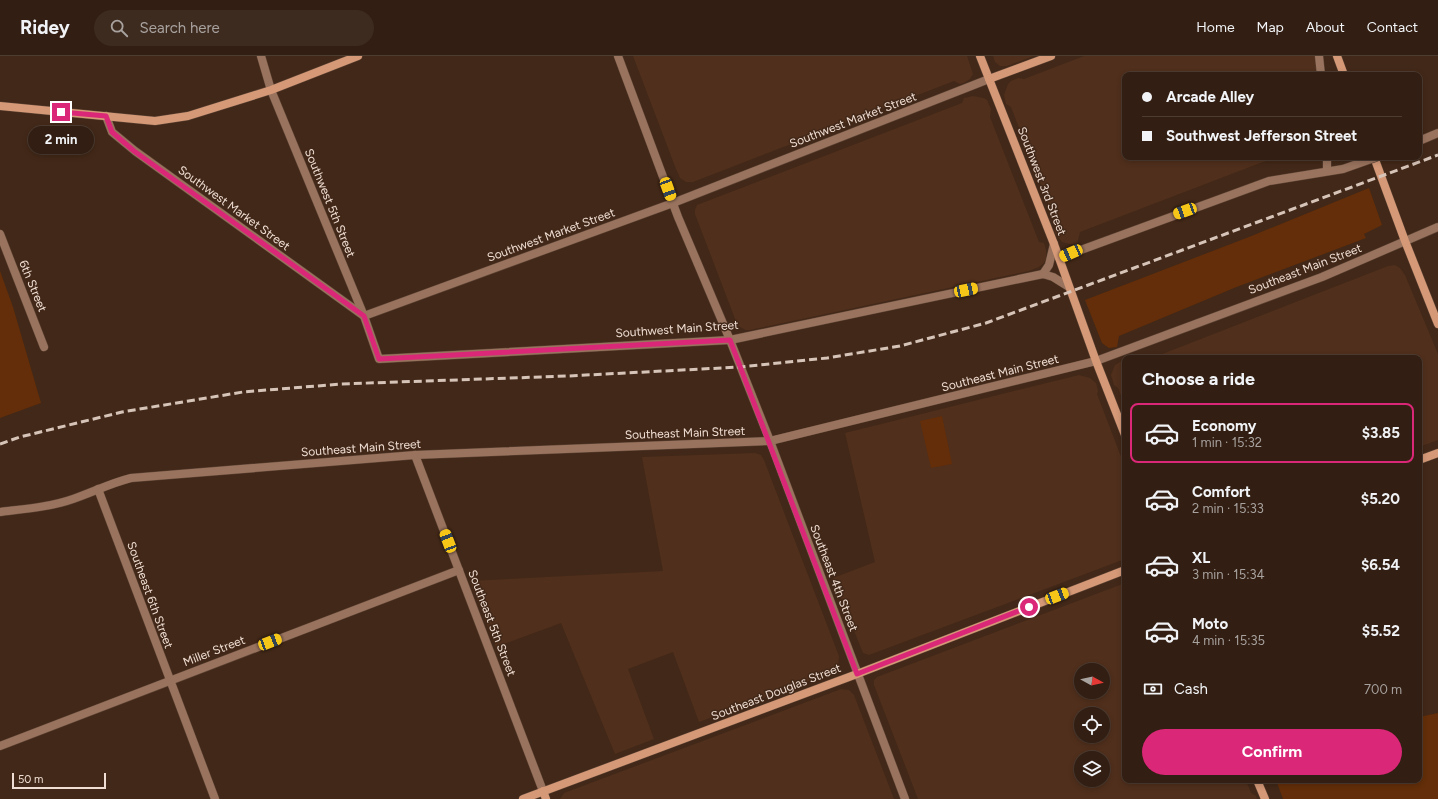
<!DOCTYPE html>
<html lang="en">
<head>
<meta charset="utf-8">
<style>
  :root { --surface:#321e12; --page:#3d2b20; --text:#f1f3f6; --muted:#a8a29f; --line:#4d3c32; --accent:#db2777 }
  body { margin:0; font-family:Figtree,sans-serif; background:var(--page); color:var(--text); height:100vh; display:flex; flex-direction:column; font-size:15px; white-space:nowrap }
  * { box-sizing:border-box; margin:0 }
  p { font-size:13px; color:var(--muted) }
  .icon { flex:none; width:22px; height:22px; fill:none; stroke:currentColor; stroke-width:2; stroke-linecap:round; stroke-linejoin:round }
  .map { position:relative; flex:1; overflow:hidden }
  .details { position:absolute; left:1122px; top:299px; width:300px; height:428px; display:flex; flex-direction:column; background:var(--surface); border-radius:8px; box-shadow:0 2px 6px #0003,0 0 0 1px var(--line) }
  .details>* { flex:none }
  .top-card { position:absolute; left:1122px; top:16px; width:300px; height:88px; border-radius:8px; box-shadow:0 2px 6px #0003,0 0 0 1px var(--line); display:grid; align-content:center; height:88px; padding:0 20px; background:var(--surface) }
  .needle { width:26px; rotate:98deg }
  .fabs { position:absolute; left:1074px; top:607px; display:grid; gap:8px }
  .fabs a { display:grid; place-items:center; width:36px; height:36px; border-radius:50%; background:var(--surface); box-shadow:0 2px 6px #0003,0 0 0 1px var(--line); font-size:20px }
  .scale { position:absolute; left:12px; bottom:10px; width:94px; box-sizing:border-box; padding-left:4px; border:2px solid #f0ded4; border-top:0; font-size:11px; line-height:14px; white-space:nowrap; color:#f0ded4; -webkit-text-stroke:3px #422818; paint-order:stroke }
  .end { position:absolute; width:18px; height:18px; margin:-9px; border:5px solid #db2777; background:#fff; box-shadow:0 0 0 2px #fff }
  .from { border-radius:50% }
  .bubble { position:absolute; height:28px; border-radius:14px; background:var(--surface); box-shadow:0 2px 6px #0003,0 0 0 1px var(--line); font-size:13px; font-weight:700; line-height:28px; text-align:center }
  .car { position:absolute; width:12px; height:24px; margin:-12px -6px; border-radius:5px; box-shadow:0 0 3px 1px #0007; background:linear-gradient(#f5c518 24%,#345 0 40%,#f5c518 0 76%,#345 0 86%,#f5c518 0) }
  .top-card b { display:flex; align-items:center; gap:14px; height:38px; font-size:15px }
  .top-card b+b { border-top:1px solid var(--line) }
  .top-card i { width:10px; height:10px; background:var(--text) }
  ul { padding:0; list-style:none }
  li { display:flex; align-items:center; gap:12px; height:60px; margin:0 8px 6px; padding:0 12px; border:2px solid transparent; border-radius:8px }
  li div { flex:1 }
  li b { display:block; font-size:15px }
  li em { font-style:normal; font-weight:700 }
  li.active { border-color:var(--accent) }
  li>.icon { width:36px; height:36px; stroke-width:1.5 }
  h2 { padding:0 20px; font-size:18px; line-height:48px }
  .pay { display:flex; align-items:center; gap:10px; height:44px; padding:0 20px; font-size:15px }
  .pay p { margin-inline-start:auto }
  .action { display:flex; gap:8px; margin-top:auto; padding:8px 20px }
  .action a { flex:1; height:46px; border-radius:24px; background:var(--accent); color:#fff; font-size:16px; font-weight:700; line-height:46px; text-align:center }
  header { display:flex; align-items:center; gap:24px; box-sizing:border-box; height:56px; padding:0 20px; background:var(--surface); border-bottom:1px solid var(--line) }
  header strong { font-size:19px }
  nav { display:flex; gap:22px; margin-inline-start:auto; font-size:14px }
  .search { width:280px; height:36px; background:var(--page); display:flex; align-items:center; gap:10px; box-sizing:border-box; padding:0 14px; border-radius:22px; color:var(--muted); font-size:15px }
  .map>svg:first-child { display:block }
  .built { fill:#502f1c; fill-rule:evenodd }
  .green { fill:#632e09 }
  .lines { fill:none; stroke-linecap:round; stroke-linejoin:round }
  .street-casing { stroke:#5e4536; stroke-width:9 }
  .secondary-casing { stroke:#5e4536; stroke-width:9 }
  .street { stroke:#99735e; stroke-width:8 }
  .secondary { stroke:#d59977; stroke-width:8 }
  .rail { stroke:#d7c4b9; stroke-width:3; stroke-dasharray:8 4; stroke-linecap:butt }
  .street-bridge-casing { stroke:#5e4536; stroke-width:9; stroke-linecap:butt }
  .street-bridge { stroke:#99735e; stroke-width:8 }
  .route { stroke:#db2777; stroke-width:5 }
  .labels { text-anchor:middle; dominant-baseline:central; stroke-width:3; stroke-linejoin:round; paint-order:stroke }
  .street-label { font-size:12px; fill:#f0ded4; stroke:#422818 }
</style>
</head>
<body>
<header>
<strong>Ridey</strong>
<div class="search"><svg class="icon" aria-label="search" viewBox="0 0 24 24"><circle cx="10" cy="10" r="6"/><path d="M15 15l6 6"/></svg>Search here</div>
<nav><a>Home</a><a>Map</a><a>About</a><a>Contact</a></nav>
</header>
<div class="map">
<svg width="1438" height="743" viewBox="0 0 1438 743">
  <rect width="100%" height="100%" fill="#422818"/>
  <g class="built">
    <path d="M633 0H967L973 18 970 23 964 27 960 28 954 25 693 126H686L680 122 676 113Z"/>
    <path d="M993 0H1034L1007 10H1000L995 6Z"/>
    <path d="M1084 0H1315L1317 19H1125V101H1276L1080 176 1077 188H1070L1062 186 1056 179 1054 174 1056 168 1011 51 1006 48 1004 39 1008 28 1011 25 1018 22 1024 23Z"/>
    <path d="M973 40 984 42 987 44 991 53 990 61 1039 186 1044 187 1046 194V203L1044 207 1039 211 1029 215 750 274H746L740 271 737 268 695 158V154L697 149 962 47 964 42Z"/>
    <path d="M1395 209 1400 212 1405 219 1438 298V384L1419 391V302H1152L1388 210Z"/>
    <path d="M1125 303V349L1118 332 1114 329 1111 319 1115 309Z"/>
    <path d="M1079 319 1090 322 1096 327 1098 335 1097 338 1125 411V503L869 599 863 597 833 522 875 506 845 377Z"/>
    <path d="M755 397 761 399 764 404 839 600 838 610 830 617 699 666 673 596 628 613 654 683 615 698 561 567 496 591 470 525 663 515 642 401Z"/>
    <path d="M1125 527V724H1246L1251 737 1256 740 1257 743H918L874 629V624L877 621ZM1081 614H1103V636H1081ZM1081 658H1103V680H1081ZM1081 702H1103V724H1081Z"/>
    <path d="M841 633 849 634 854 639 894 743H560L564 737Z"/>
  </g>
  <g class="green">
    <path d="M1369 132 1382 169 1364 178 1366 182 1234 232 1119 280 1117 291 1109 292 1102 287 1085 244 1249 181Z"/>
    <path d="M0 215 13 251 41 347 0 362Z"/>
    <path d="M942 360 952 408 931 412 920 365Z"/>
    <path d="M1438 657V743H1283L1276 724H1419V661Z"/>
  </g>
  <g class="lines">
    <defs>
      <g id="street">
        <path d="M261 0 271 34 364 260 379 303 730 284 1043 218 1053 221 1069 231"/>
        <path d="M618 0 678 161 730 284 770 385 905 743"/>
        <path d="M1319 0 1321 19"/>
        <path d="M106 60 112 76 135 95 364 260 673 147 989 23"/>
        <path d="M1419 85 1438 77"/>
        <path d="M1327 115V101"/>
        <path d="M0 178 44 291"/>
        <path d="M1059 202 1269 125 1343 113"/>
        <path d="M1043 218 1049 209 1054 188"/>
        <path d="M415 399 543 735"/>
        <path d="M98 433 215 743"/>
        <path d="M0 456C24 453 50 451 73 443 93 436 111 427 131 422L415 399 770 385 1096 305 1322 221 1438 171"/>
        <path d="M0 690 459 514"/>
      </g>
      <g id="secondary">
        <path d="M980 0 1054 188 1096 305 1125 379"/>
        <path d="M1337 0 1344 19"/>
        <path d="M989 23 1051 0"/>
        <path d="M0 50 155 65 188 60 271 34 358 0"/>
        <path d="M1374 101 1405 185 1438 268"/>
        <path d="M1419 404 1438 397"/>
        <path d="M1257 724 1265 743"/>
        <path d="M543 735 546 743"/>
        <path d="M523 743 857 618 1125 514"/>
      </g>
    </defs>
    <use href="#street" class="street-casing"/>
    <use href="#secondary" class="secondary-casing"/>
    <use href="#street" class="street"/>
    <use href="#secondary" class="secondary"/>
    <path class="rail" d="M0 388 20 381 122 356 243 336 341 328 568 320 740 311 827 302 900 290 986 267 1438 99"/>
    <defs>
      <path id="street-bridge" d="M1343 113 1377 101"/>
    </defs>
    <use href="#street-bridge" class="street-bridge-casing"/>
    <use href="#street-bridge" class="street-bridge"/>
  </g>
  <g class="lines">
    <path class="route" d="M61 56 106 60 112 76 134 95 364 260 379 303 730 284 857 618 1029 551"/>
  </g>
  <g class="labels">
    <g class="street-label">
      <text transform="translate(853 64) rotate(-21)">Southwest Market Street</text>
      <text transform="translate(1042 125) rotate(69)">Southwest 3rd Street</text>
      <text transform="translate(330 147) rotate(68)">Southwest 5th Street</text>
      <text transform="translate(234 152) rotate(36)">Southwest Market Street</text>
      <text transform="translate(551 179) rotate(-20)">Southwest Market Street</text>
      <text transform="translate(1305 213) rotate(-21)">Southeast Main Street</text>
      <text transform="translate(33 230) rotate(68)">6th Street</text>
      <text transform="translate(677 273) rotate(-4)">Southwest Main Street</text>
      <text transform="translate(1000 317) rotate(-14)">Southeast Main Street</text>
      <text transform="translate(685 377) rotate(-2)">Southeast Main Street</text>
      <text transform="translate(361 392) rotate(-4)">Southeast Main Street</text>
      <text transform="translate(834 522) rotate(69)">Southeast 4th Street</text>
      <text transform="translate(150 539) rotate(70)">Southeast 6th Street</text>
      <text transform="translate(492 567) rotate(69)">Southeast 5th Street</text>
      <text transform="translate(214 595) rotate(-21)">Miller Street</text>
      <text transform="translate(776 636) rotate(-21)">Southeast Douglas Street</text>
    </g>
  </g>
</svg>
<div class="fabs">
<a><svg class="needle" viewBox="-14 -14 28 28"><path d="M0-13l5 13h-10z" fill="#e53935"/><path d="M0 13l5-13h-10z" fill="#a8a29f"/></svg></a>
<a><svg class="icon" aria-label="locate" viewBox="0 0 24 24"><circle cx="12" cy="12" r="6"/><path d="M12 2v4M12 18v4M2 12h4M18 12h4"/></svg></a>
<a><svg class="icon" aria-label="layers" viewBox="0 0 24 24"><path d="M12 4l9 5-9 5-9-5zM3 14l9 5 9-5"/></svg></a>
</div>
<div class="scale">50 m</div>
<i class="end from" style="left:1029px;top:551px"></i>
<i class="end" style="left:61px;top:56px"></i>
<div class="bubble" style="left:28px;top:70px;width:66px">2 min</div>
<i class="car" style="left:668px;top:133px;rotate:160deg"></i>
<i class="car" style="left:1185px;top:155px;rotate:250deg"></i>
<i class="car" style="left:1071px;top:197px;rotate:246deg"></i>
<i class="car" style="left:966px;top:234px;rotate:78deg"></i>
<i class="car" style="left:448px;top:485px;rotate:339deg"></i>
<i class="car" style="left:1057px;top:540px;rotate:69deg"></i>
<i class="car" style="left:270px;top:586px;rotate:69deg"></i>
<div class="top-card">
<b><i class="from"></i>Arcade Alley</b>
<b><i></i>Southwest Jefferson Street</b>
</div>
<section class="details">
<h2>Choose a ride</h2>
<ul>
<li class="active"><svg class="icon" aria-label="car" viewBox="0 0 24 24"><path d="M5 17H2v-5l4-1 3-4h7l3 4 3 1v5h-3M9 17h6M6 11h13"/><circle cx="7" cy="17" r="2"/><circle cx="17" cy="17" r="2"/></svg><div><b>Economy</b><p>1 min · 15:32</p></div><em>$3.85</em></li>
<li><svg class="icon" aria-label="car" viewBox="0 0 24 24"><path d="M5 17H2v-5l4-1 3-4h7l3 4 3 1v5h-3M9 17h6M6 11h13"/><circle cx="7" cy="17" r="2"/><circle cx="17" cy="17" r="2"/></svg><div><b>Comfort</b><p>2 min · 15:33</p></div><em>$5.20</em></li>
<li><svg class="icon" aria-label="car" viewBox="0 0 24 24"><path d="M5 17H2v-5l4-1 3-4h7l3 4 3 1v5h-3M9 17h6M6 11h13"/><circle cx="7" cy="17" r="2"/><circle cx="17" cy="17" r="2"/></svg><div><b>XL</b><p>3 min · 15:34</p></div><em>$6.54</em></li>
<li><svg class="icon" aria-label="car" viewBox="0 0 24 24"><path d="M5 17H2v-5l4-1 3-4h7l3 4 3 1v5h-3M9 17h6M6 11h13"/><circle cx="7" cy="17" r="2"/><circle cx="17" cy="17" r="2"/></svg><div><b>Moto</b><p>4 min · 15:35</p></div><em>$5.52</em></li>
</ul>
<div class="pay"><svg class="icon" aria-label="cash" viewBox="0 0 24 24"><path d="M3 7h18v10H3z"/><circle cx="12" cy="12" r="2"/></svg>Cash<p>700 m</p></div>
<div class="action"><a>Confirm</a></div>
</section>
</div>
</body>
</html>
